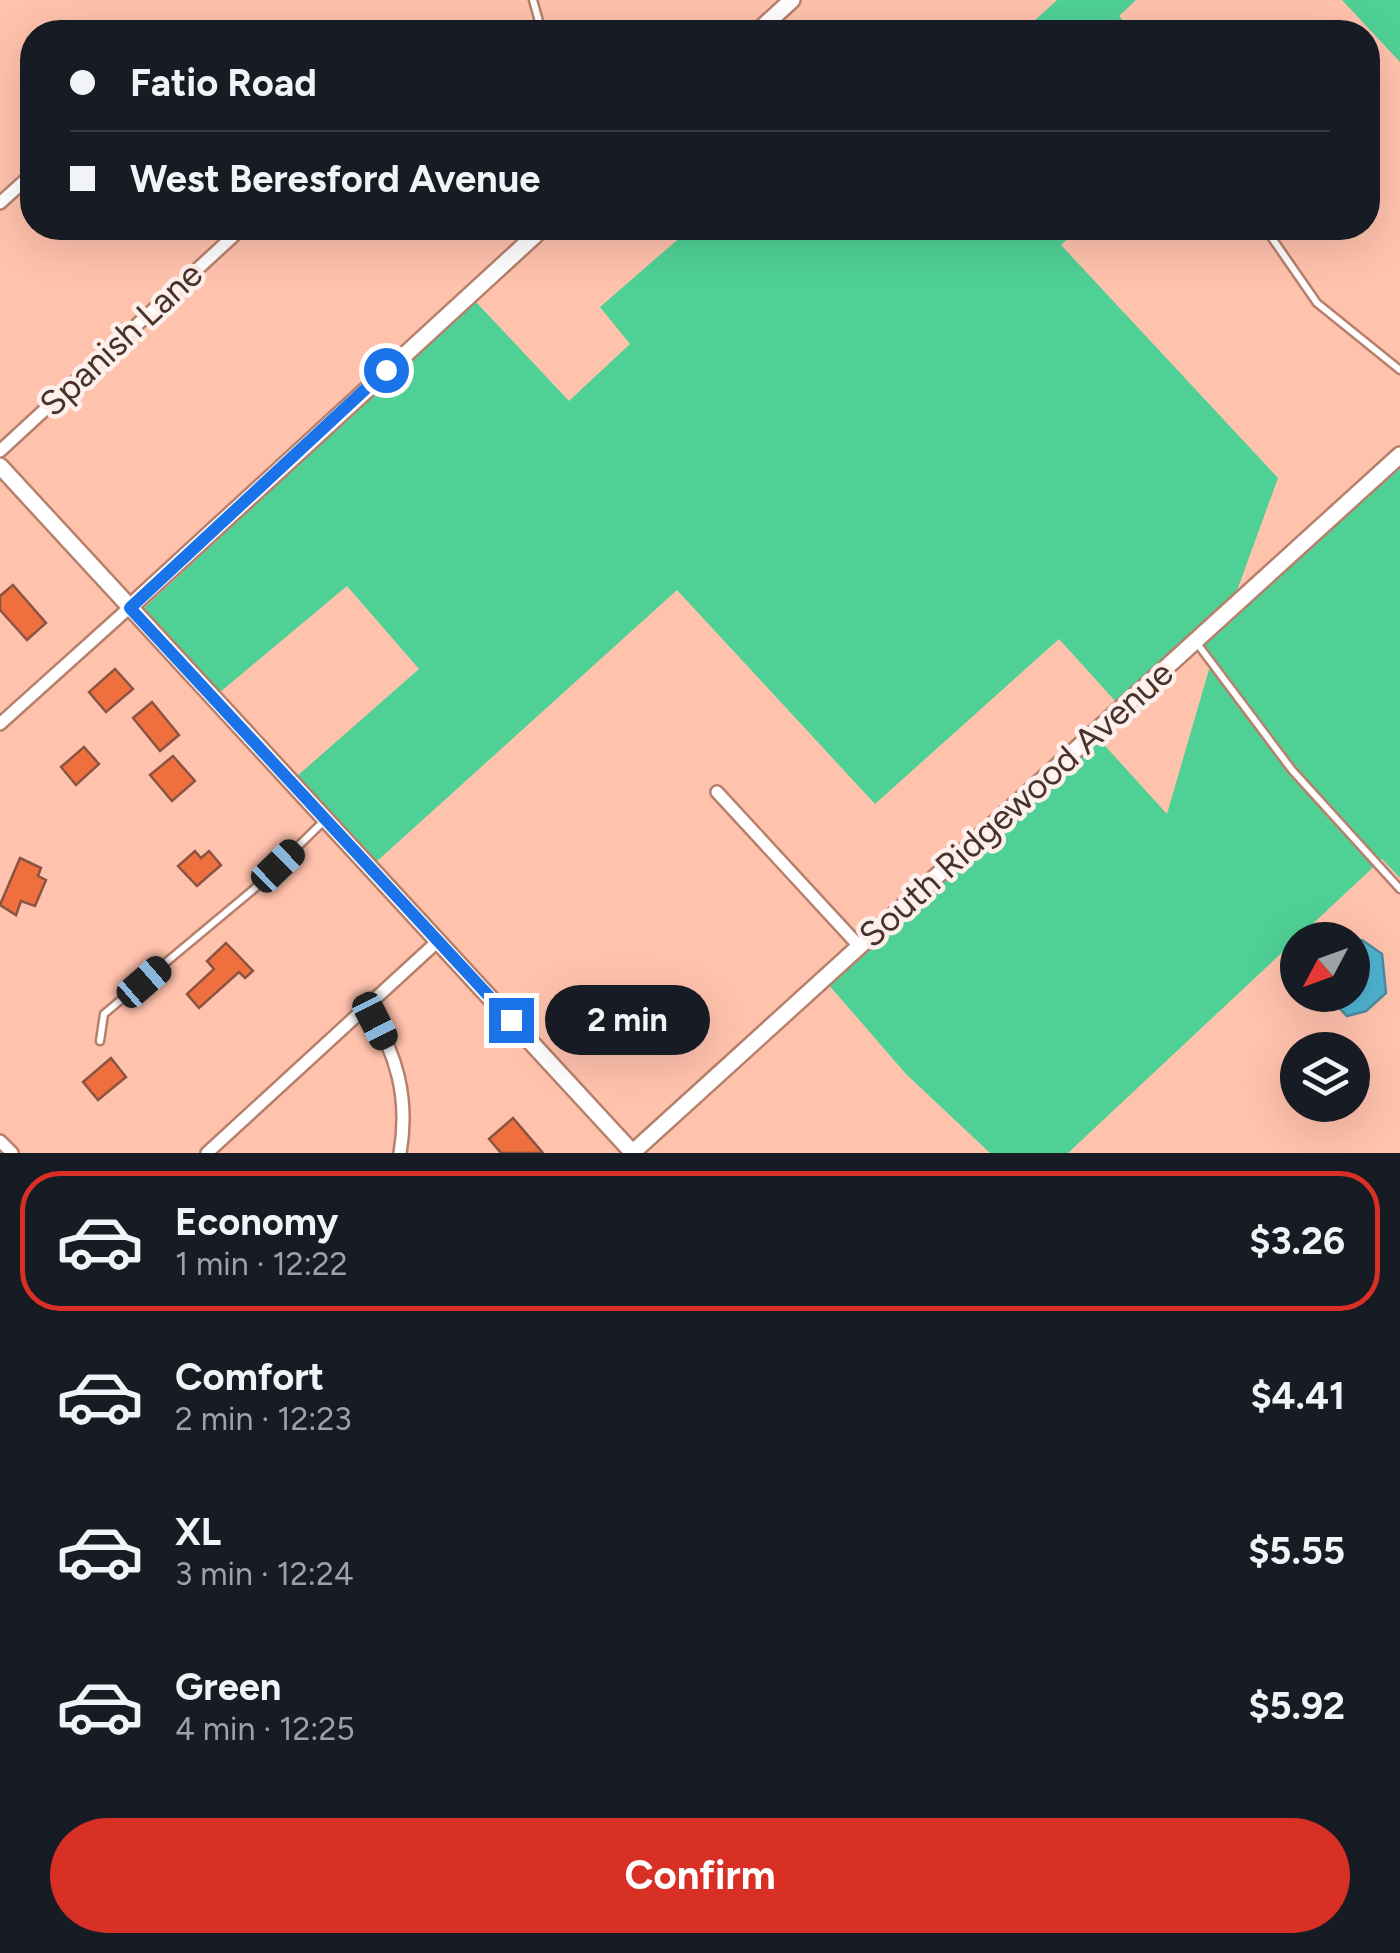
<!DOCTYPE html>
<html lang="en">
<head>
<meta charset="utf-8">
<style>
  :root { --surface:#171b24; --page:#242831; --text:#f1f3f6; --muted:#9ea1a6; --line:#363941; --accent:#d93025 }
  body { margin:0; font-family:Figtree,sans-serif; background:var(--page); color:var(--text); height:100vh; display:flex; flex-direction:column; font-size:38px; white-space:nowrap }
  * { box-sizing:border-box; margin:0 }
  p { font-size:32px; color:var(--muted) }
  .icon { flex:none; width:55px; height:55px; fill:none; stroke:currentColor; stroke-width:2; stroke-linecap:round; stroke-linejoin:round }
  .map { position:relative; height:1153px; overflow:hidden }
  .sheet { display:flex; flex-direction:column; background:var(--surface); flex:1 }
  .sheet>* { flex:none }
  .top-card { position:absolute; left:20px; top:20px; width:1360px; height:220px; border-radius:40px; box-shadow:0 10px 40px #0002; display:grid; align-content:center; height:220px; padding:0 50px; background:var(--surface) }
  .needle { width:65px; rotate:229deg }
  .buttons { position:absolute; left:1280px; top:922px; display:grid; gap:20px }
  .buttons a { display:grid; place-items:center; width:90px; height:90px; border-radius:50%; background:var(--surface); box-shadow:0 10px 40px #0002; font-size:50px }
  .end { position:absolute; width:45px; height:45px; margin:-22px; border:12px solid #1a73e8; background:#fff; box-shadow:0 0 0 5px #fff }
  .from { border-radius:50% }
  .bubble { position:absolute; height:70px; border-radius:35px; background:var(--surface); box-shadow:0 10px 40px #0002; font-size:32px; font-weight:700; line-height:70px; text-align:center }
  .car { position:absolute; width:30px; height:60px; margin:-30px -15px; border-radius:12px; box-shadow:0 0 8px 2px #0007; background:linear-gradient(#222 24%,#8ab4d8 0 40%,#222 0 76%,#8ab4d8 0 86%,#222 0) }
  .top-card b { display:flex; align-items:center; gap:35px; height:95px; font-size:38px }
  .top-card b+b { border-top:2px solid var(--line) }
  .top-card i { width:25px; height:25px; background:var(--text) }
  ul { padding:18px 0 0; list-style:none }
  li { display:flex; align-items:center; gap:30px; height:140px; margin:0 20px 15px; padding:0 30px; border:5px solid transparent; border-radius:40px }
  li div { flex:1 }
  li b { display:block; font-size:38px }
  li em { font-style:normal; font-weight:700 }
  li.selected { border-color:var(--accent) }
  li>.icon { width:90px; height:90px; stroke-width:1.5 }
  .button { display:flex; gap:20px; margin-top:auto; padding:20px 50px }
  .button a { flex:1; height:115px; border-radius:60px; background:var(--accent); color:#fff; font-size:40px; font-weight:700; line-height:115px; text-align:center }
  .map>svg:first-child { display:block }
  .green { fill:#4fd196 }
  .water { fill:#4fb3d1; stroke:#4d8c9f; stroke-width:2.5 }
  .building { fill:#ef6f3f; stroke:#895442; stroke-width:2.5 }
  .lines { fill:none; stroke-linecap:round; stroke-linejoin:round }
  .lane-casing { stroke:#b7806c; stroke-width:11 }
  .street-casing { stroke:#b7806c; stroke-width:16 }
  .secondary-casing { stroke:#b7806c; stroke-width:20 }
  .lane { stroke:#fff; stroke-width:6 }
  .street { stroke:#fff; stroke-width:11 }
  .secondary { stroke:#fff; stroke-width:15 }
  .route { stroke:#1a73e8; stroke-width:12 }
  .labels { text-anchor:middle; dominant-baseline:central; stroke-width:9; stroke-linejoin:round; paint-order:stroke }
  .street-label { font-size:35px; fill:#493229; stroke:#fdf0ec }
</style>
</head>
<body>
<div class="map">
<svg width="1400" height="1153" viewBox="0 0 1400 1153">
  <rect width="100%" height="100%" fill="#ffc2ad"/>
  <g class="green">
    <path d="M1057 0H1136L1119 16 1134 32H1022Z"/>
    <path d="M1342 0H1400V62Z"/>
    <path d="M691 228H796L805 236 815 228H1079L1061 245 1278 478 1235 596 1117 703 1059 639 875 804 677 590 375 863 296 777 419 669 347 586 219 693 143 609 475 301 569 401 630 344 600 307Z"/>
    <path d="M1400 463V878L1382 859 1068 1153H990L906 1074 828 984 1098 738 1167 814 1210 666 1195 649Z"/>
  </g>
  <path class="water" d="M1362 940 1382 954 1386 993 1366 1011 1347 1016 1327 995H1352L1353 941Z"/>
  <g class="building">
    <path d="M13 585 46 623 27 640 0 610V596Z"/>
    <path d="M115 669 133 689 106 712 89 692Z"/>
    <path d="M152 702 179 735 160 751 133 718Z"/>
    <path d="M84 747 99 764 76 785 61 767Z"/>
    <path d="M173 756 195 781 172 801 150 775Z"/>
    <path d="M195 851 201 858 209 851 221 865 197 886 178 866Z"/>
    <path d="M20 858 41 868 38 876 46 880 35 906 21 901 16 915 0 905Z"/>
    <path d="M226 943 253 971 245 978 239 972 199 1008 187 994 214 969 207 961Z"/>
    <path d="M111 1058 126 1077 98 1100 83 1082Z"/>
    <path d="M513 1118 543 1153H501L489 1139Z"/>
  </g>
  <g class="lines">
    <defs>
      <g id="lane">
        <path d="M533 0 542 32"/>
        <path d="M1265 228 1317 303 1400 370"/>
        <path d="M1196 642 1292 770 1400 889"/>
        <path d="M100 1041 104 1014 254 889 325 820"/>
      </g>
      <g id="street">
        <path d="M0 203 32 174"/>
        <path d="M0 451 242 228"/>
        <path d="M0 724 130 607"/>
        <path d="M717 792 859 946"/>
        <path d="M365 1008C398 1050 409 1101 400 1153"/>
        <path d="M0 1141 12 1153"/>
        <path d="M207 1153 438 941"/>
      </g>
      <g id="secondary">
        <path d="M757 32 792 0"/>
        <path d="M0 466 633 1153"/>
        <path d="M130 607 543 228"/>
        <path d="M632 1153 1400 455"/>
      </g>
    </defs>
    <use href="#lane" class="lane-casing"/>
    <use href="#street" class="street-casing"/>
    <use href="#secondary" class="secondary-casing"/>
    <use href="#lane" class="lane"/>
    <use href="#street" class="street"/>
    <use href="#secondary" class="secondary"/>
  </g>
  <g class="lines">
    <path class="route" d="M386 370 130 608 511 1020"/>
  </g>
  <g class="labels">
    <g class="street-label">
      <text transform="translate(121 339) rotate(-43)">Spanish Lane</text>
      <text transform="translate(1016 804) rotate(-42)">South Ridgewood Avenue</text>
    </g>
  </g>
</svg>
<div class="buttons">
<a><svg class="needle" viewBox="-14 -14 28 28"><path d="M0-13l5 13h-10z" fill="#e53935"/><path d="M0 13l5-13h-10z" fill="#9ea1a6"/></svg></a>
<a><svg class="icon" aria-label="layers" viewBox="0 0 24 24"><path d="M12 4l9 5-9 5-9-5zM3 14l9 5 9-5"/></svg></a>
</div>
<i class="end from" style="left:386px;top:370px"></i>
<i class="end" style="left:511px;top:1020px"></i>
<div class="bubble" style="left:545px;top:985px;width:165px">2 min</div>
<i class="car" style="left:278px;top:866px;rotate:46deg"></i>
<i class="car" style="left:144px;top:982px;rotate:49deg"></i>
<i class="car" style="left:375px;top:1021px;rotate:153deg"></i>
<div class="top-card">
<b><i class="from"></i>Fatio Road</b>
<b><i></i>West Beresford Avenue</b>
</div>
</div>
<section class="sheet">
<ul>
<li class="selected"><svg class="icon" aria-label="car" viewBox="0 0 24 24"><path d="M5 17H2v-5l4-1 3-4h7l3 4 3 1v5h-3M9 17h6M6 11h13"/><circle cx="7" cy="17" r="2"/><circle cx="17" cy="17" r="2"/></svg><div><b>Economy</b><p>1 min · 12:22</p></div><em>$3.26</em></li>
<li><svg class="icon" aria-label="car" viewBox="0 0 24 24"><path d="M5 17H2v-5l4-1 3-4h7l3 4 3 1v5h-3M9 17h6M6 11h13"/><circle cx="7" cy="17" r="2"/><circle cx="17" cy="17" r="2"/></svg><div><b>Comfort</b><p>2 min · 12:23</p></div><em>$4.41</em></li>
<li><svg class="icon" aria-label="car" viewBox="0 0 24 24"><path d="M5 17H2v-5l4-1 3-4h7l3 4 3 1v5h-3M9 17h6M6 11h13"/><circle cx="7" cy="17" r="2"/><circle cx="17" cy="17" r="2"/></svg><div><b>XL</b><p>3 min · 12:24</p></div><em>$5.55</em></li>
<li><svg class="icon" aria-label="car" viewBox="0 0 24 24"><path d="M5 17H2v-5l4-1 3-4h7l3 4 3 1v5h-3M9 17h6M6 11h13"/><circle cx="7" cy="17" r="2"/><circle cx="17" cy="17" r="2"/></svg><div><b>Green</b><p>4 min · 12:25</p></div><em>$5.92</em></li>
</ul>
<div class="button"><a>Confirm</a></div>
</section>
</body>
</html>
